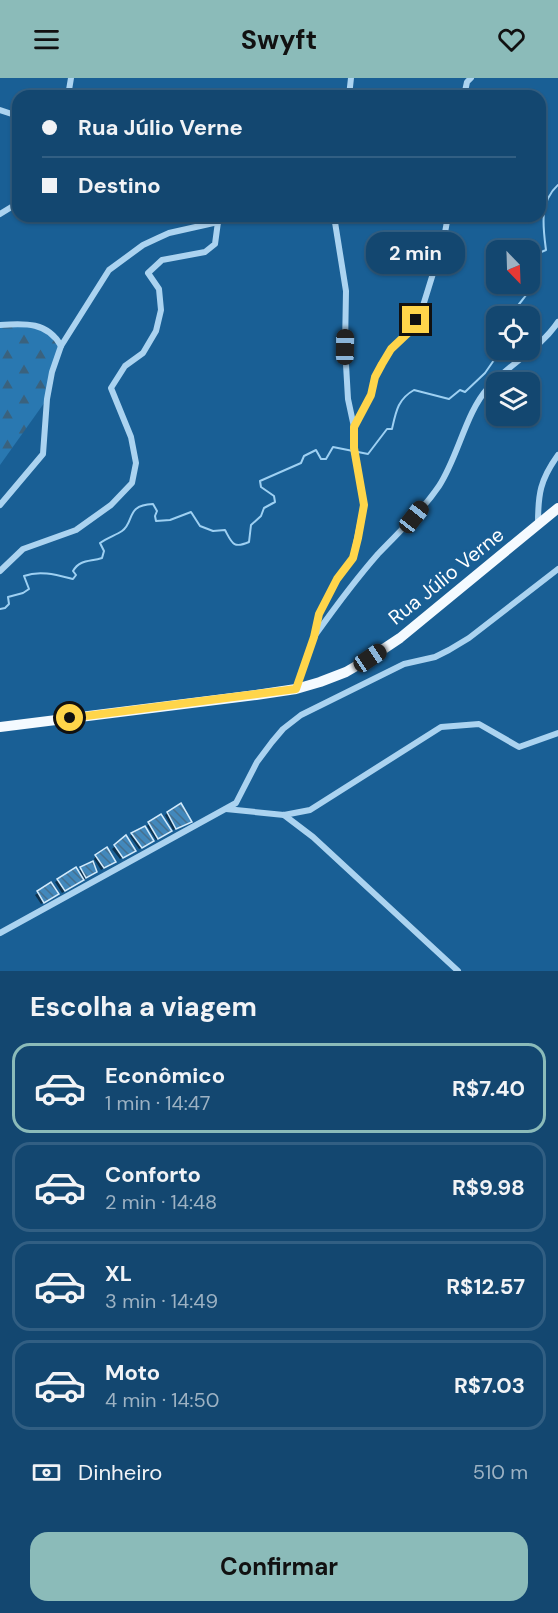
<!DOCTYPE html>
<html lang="pt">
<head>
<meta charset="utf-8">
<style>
  :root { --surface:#134770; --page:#1c4e75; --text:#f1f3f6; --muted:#9db2c3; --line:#325f83; --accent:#8bbbb9 }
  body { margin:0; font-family:"DM Sans",sans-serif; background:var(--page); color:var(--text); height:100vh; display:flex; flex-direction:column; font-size:22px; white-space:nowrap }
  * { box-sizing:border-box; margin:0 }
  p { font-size:20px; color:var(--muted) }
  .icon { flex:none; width:33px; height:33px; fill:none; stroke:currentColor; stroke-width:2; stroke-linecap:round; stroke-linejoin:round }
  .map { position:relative; height:893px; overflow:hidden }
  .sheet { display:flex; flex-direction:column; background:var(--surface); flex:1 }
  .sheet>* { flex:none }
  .banner { position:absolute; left:12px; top:12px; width:534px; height:132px; border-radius:18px; box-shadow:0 2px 4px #0004,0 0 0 2px var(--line); display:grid; align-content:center; height:132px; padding:0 30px; background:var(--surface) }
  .needle { width:39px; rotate:157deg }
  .tools { position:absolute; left:486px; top:162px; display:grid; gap:12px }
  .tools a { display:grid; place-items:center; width:54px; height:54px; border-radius:12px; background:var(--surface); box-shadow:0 2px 4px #0004,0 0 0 2px var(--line); font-size:30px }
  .end { position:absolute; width:27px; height:27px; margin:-14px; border:8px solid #ffd54a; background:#111; box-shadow:0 0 0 3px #111 }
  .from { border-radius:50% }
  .bubble { position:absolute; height:42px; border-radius:18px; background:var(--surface); box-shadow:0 2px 4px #0004,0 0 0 2px var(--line); font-size:20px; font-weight:700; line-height:42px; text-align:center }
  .car { position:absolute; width:18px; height:36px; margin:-18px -9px; border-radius:8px; box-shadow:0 0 4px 2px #0007; background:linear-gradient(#222 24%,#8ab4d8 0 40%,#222 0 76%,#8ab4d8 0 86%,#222 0) }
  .banner b { display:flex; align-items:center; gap:21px; height:57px; font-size:22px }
  .banner b+b { border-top:2px solid var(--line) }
  .banner i { width:15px; height:15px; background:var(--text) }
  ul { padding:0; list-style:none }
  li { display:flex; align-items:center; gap:18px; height:90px; margin:0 12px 9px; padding:0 18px; border:3px solid var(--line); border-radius:18px }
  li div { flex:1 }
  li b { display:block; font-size:22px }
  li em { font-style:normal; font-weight:700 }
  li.active { border-color:var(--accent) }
  li>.icon { width:54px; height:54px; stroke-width:1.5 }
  h2 { padding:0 30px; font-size:27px; line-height:72px }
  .pay { display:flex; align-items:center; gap:15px; height:66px; padding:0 30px; font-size:22px }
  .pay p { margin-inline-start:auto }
  .action { display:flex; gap:12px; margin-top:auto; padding:12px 30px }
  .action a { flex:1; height:69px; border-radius:18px; background:var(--accent); color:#111; font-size:24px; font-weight:700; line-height:69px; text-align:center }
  header { display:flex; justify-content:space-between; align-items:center; height:78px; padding:0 30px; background:var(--accent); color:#111; font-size:27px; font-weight:700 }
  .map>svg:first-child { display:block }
  .forest { fill:url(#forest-firs) }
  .shadow { fill:#0007 }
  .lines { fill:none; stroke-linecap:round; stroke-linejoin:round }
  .stream { stroke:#9ed0f2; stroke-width:2 }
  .building { fill:url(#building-back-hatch); stroke:#d2eafb; stroke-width:1.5 }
  .minor { stroke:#abd3f0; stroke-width:6 }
  .primary { stroke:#f4faff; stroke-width:10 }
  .route { stroke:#ffd54a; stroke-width:8 }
  .labels { text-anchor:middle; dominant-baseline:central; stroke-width:4.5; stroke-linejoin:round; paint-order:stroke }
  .street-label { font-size:20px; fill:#fff; stroke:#195f95 }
</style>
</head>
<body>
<header><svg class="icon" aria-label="menu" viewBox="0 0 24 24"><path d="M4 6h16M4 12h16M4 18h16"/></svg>Swyft<svg class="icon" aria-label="heart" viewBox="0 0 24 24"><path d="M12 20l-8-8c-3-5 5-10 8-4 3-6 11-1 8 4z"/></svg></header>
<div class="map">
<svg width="558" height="893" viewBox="0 0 558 893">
  <defs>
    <pattern id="forest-firs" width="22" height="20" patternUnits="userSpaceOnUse" patternTransform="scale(1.5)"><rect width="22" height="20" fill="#2978b1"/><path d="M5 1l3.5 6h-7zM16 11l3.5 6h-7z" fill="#3a627e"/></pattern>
    <pattern id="building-back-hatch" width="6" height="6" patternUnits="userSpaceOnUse" patternTransform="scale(1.5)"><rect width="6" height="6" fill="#4288bc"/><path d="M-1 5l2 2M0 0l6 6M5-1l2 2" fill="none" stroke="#46708f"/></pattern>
  </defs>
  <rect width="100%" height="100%" fill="#195f95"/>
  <path class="forest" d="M0 247 43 249 61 268 47 321 0 387Z"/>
  <g class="shadow">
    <path d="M168 735 190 744 173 752 165 737Z"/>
    <path d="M149 746 168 755 156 762 147 748Z"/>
    <path d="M132 756 149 766 139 771 130 758Z"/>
    <path d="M125 760 131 775 120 781 112 771Z"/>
    <path d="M96 778 112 786 101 792 94 781Z"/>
    <path d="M92 785 93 796 62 815 55 804 76 791 77 794Z"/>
    <path d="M51 806 57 816 41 826 35 817Z"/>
  </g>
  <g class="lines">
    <g class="stream">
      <path d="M512 238C516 226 527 220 531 208 534 198 531 188 534 177L546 172C543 149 539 124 558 107"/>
      <path d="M0 531 5 530 9 526 8 519 23 515 29 511 24 498C40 492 57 497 73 501L76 497 73 493C80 481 90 484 102 480L104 473 100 465C107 460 116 457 122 453 135 444 125 427 153 426L157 433 155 438 156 443 170 442 191 434 200 448 213 453 225 452C232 465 233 471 249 464L251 447 261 438 264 430 275 424 274 418 261 409 260 403 301 385 304 378 316 372 321 381H326L333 369 368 376 387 351H392C396 333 398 321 414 312L449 321 460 312 465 314 485 295 501 272"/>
    </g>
  </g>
  <g class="building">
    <path d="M181 725 192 744 176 751 167 734Z"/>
    <path d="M161 736 172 753 158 761 148 744Z"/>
    <path d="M145 748 154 763 142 770 131 755Z"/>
    <path d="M126 757 136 773 123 780 114 767Z"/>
    <path d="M107 769 116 784 104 790 95 777Z"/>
    <path d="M93 783 97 794 86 800 80 789Z"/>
    <path d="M76 789 84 802 65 813 57 801Z"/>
    <path d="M51 804 59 816 44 825 37 813Z"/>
  </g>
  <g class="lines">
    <g class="minor">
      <path d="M68 18 71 0"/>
      <path d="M349 18 351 0"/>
      <path d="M464 18 467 4 471 0"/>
      <path d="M0 32 18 38"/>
      <path d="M0 136 18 125"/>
      <path d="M0 247C25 245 48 244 61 268"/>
      <path d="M354 349 371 317 375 299 382 286 391 271 410 253 422 231 444 160 448 138"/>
      <path d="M0 427 43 376 47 321 52 294 61 268 109 192 143 167 158 160 169 155 218 144 235 138"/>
      <path d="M538 446C538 416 540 402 558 377"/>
      <path d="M0 493 23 471 76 452 111 427 132 405 136 385 131 359 111 310 125 288 143 275 156 253 161 232 159 211 148 195 162 182 205 174 215 166 218 144 195 138"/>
      <path d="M316 556C336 528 356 501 378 476 399 454 422 433 439 408 458 379 466 334 488 310 509 286 540 271 558 244"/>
      <path d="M296 611 314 559 319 536 337 501 353 480 364 427 354 370V349L348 321 345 269 346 213 334 138"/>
      <path d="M226 731 284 737 310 732 441 649 479 646 519 669 558 655"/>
      <path d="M284 737 313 759 458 893"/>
      <path d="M0 855 236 725 257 684 272 664 283 651 301 637 404 586 435 579 449 572 469 560 558 491"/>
    </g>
    <path class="primary" d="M0 649 256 617 296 611 320 604 346 594 370 580 400 560 558 430"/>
  </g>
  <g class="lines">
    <path class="route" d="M70 640 296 611 314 559 319 536 337 501 353 480 358 460 364 427 354 370V349L371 317 375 299 382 286 391 271 410 253 416 242"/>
  </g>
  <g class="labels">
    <g class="street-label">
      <text transform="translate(446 498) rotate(-39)">Rua Júlio Verne</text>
    </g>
  </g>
</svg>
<div class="tools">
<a><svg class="needle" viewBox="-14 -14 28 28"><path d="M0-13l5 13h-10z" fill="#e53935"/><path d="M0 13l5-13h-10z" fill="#9db2c3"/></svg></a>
<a><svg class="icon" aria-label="locate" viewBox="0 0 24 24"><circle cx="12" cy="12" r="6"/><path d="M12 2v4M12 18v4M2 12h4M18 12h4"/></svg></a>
<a><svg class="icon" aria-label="layers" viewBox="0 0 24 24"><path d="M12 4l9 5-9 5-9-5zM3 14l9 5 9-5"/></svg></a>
</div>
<i class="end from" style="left:70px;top:640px"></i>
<i class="end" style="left:416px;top:242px"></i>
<div class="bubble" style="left:366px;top:154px;width:99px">2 min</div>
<i class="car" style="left:345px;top:269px;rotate:1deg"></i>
<i class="car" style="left:414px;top:439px;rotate:38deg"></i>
<i class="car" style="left:370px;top:580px;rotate:56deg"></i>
<div class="banner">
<b><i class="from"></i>Rua Júlio Verne</b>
<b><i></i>Destino</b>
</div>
</div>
<section class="sheet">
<h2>Escolha a viagem</h2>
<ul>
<li class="active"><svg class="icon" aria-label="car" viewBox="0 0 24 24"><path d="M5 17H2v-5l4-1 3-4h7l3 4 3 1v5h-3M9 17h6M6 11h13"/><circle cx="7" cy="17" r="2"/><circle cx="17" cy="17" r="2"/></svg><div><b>Econômico</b><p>1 min · 14:47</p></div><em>R$7.40</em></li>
<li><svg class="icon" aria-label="car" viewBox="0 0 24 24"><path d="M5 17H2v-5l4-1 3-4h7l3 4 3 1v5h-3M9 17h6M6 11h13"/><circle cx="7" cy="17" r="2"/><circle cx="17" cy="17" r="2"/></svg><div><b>Conforto</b><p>2 min · 14:48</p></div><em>R$9.98</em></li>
<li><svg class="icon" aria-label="car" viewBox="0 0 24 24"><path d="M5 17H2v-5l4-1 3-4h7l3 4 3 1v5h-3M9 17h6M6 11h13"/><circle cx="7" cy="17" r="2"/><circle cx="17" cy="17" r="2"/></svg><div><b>XL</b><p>3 min · 14:49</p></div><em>R$12.57</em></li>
<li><svg class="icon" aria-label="car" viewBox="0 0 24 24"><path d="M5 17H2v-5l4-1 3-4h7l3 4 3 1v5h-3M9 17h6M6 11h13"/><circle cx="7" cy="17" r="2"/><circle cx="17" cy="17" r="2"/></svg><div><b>Moto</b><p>4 min · 14:50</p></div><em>R$7.03</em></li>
</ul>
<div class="pay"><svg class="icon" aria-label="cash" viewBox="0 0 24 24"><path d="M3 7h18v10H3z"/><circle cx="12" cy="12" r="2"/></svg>Dinheiro<p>510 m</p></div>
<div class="action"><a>Confirmar</a></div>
</section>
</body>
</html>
